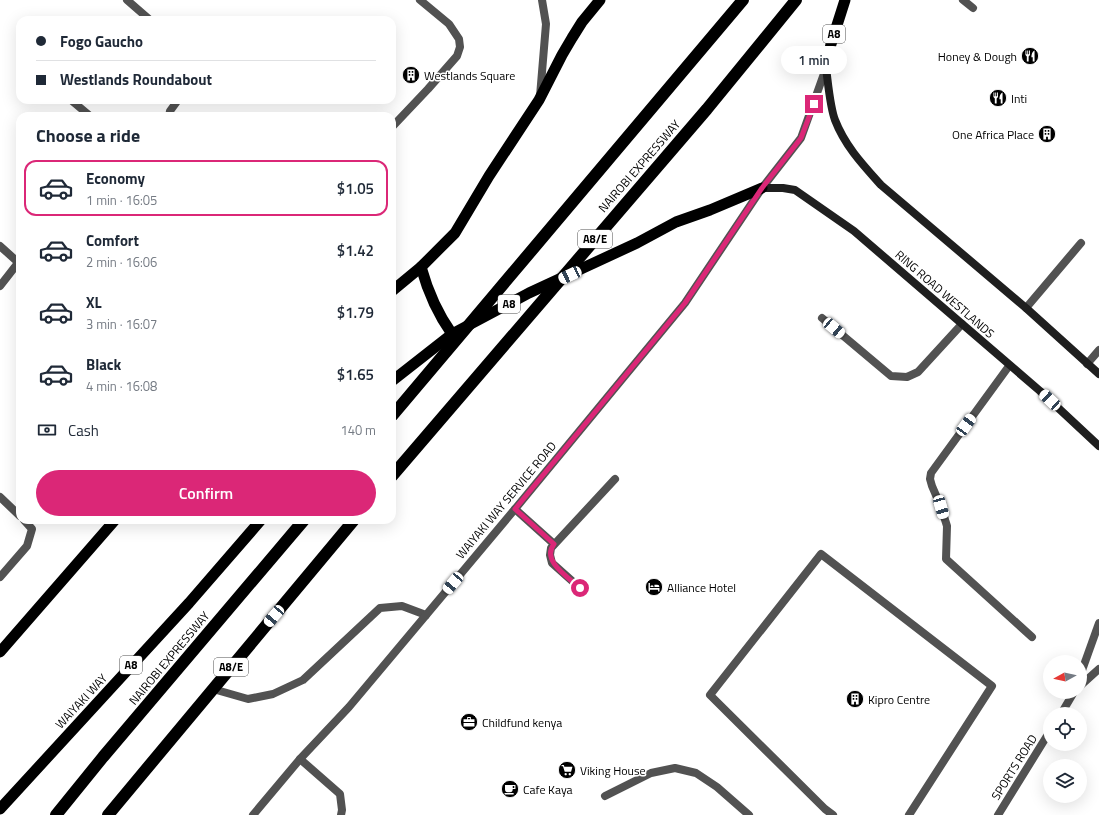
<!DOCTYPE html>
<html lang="en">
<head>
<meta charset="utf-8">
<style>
  :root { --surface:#fff; --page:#f2f2f3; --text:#1f2937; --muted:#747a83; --line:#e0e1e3; --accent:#db2777 }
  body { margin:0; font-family:"Titillium Web",sans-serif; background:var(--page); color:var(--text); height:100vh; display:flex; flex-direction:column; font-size:15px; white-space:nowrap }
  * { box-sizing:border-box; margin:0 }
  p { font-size:13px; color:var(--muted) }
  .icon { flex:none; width:22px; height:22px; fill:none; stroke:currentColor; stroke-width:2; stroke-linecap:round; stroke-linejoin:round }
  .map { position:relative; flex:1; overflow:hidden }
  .panel { position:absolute; left:16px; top:112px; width:380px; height:412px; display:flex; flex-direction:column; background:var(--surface); border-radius:12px; box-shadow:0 4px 16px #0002 }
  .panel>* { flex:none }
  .banner { position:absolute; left:16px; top:16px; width:380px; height:88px; border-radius:12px; box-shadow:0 4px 16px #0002; display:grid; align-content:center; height:88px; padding:0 20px; background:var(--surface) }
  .needle { width:26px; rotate:262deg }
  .buttons { position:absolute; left:1043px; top:655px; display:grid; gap:8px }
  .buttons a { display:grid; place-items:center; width:44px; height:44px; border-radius:50%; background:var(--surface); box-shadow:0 4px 16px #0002; font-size:20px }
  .end { position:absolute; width:18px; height:18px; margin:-9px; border:5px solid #db2777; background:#fff; box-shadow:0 0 0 2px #fff }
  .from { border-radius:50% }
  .bubble { position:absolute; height:28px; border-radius:14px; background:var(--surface); box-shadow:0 4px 16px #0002; font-size:13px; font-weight:600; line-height:28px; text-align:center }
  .car { position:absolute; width:12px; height:24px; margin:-12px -6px; border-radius:5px; box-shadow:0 0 3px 1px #0007; background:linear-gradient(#fff 24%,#345 0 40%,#fff 0 76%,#345 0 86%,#fff 0) }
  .banner b { display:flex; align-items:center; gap:14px; height:38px; font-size:15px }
  .banner b+b { border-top:1px solid var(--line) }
  .banner i { width:10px; height:10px; background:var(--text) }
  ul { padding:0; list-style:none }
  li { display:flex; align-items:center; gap:12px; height:56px; margin:0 8px 6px; padding:0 12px; border:2px solid transparent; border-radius:12px }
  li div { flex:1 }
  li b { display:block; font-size:15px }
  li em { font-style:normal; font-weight:600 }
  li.active { border-color:var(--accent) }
  li>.icon { width:36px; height:36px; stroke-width:1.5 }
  h2 { padding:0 20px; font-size:18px; line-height:48px }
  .pay { display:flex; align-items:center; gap:10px; height:44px; padding:0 20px; font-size:15px }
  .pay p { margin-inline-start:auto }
  .primary-button { display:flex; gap:8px; margin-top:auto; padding:8px 20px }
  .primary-button a { flex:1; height:46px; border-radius:24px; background:var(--accent); color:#fff; font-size:16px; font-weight:600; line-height:46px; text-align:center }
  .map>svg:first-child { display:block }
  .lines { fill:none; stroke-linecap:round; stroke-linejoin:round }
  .service { stroke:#525252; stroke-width:8 }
  .minor { stroke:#525252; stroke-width:8 }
  .tertiary { stroke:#525252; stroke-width:8 }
  .secondary { stroke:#1f1f1f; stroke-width:8 }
  .trunk { stroke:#000; stroke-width:11 }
  .motorway { stroke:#000; stroke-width:12 }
  .route { stroke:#db2777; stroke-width:5 }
  .labels { text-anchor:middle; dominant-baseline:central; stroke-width:3; stroke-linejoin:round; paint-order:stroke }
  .shield { fill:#fff; stroke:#4c4c4c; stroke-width:1 }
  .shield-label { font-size:11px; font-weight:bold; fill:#000 }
  .poi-label { font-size:12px; fill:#000; stroke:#fff; text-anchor:start }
  .street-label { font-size:12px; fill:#000; stroke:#fff }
</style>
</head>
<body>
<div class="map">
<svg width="1099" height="815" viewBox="0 0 1099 815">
  <rect width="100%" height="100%" fill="#fff"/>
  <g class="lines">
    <g class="service">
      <path d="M127 0 150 20"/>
      <path d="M963 0 973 8"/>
      <path d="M71 100 90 116"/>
      <path d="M169 116 170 111 178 100"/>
      <path d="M392 127 428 89 457 56 460 47 459 39 449 24 420 0"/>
      <path d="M1026 308 1081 243"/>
      <path d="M822 318 891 376 907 377 918 372 962 324"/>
      <path d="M1087 364 1099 350"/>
      <path d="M1009 366 931 473 930 479 932 486 941 507 947 526 946 559 1032 637"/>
      <path d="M0 497 20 516"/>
      <path d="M515 509 554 544"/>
      <path d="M0 577 27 546 32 529 24 520"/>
      <path d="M580 588 552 563 550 555 551 548 615 479"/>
      <path d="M213 689 248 699 273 694 303 680 380 608 402 606 426 615"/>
      <path d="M300 759 340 794 342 810 341 815"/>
      <path d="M833 815 825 809 710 695 821 554 992 686 909 815"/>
    </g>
    <g class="minor">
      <path d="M0 286 18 263"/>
      <path d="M1080 676 1099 623"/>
      <path d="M1080 686 1099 669"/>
      <path d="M1061 714 1074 692"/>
      <path d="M605 796 651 773 675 768 696 773 717 787 749 815"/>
      <path d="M253 815 300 759 349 707 515 509 685 303 762 188 801 138 826 68"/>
      <path d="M998 815 1050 731"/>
    </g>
    <g class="tertiary">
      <path d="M540 96 546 24 542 0"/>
      <path d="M0 246 20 264"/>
    </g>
    <g class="secondary">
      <path d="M826 68C828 82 830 107 835 120 845 146 863 165 881 185L1026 308 1099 374"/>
      <path d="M762 188H783L795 190 854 231 1040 391 1099 446"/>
    </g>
    <g class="trunk">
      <path d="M826 68 831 44 845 0"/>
      <path d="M421 267C428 292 437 313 452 334"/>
      <path d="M392 291 421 267 455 233 489 176 539 100 562 55 572 38 582 22 600 0"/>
      <path d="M392 381 452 334 529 293 637 243 676 222 710 210 762 188"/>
      <path d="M0 652 115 520"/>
      <path d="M0 809 189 603 261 520"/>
    </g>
    <g class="motorway">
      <path d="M392 416 743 0"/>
      <path d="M392 476 707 109 796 0"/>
      <path d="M56 815 103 757 304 520"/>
      <path d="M108 815 354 520"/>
    </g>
  </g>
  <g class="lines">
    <path class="route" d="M580 588C568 577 541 561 554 544L515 509 685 303 762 188 801 138 814 104"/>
  </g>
  <defs>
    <symbol id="restaurant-disc" viewBox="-11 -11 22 22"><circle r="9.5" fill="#000" stroke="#fff"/><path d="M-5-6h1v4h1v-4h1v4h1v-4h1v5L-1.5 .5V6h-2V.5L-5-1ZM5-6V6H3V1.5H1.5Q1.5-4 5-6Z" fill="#fff"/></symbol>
    <symbol id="building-disc" viewBox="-11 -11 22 22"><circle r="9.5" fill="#000" stroke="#fff"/><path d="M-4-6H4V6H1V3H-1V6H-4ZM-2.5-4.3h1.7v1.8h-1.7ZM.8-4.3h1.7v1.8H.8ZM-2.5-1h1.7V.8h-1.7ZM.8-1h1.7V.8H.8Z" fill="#fff"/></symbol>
    <symbol id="hotel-disc" viewBox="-11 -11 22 22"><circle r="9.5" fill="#000" stroke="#fff"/><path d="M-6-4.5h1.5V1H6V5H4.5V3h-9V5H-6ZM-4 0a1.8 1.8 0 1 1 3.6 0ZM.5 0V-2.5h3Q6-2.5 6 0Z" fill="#fff"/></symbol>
    <symbol id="office-disc" viewBox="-11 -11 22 22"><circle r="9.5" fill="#000" stroke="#fff"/><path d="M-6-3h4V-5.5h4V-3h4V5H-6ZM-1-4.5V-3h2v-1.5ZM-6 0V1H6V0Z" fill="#fff"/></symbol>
    <symbol id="supermarket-disc" viewBox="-11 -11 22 22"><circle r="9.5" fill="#000" stroke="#fff"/><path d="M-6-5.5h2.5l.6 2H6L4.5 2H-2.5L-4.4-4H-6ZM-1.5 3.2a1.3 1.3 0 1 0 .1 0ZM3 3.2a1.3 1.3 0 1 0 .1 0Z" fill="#fff"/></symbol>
    <symbol id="cafe-disc" viewBox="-11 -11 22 22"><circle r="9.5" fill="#000" stroke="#fff"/><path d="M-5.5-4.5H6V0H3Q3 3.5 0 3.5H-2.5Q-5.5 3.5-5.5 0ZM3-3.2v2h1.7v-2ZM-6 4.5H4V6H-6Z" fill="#fff"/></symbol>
  </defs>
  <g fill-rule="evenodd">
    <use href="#restaurant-disc" x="1020" y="46" width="20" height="20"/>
    <use href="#building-disc" x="401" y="65" width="20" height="20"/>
    <use href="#restaurant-disc" x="988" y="88" width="20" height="20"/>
    <use href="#building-disc" x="1037" y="124" width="20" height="20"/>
    <use href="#hotel-disc" x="644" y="577" width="20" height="20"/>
    <use href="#building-disc" x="845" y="689" width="20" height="20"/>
    <use href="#office-disc" x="459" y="712" width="20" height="20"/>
    <use href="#supermarket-disc" x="557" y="760" width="20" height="20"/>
    <use href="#cafe-disc" x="500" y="779" width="20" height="20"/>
  </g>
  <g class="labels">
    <g class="shield">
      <rect x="823" y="25" width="22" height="18" rx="3"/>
      <rect x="578" y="230" width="34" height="18" rx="3"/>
      <rect x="498" y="295" width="22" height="18" rx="3"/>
      <rect x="120" y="656" width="22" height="18" rx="3"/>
      <rect x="214" y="658" width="34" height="18" rx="3"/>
    </g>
    <g class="shield-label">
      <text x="834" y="34">A8</text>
      <text x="595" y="239">A8/E</text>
      <text x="509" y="304">A8</text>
      <text x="131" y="665">A8</text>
      <text x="231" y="667">A8/E</text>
    </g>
    <g class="poi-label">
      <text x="1017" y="56" text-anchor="end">Honey &amp; Dough</text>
      <text x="424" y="75">Westlands Square</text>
      <text x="1011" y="98">Inti</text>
      <text x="1034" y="134" text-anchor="end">One Africa Place</text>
      <text x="667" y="587">Alliance Hotel</text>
      <text x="868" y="699">Kipro Centre</text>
      <text x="482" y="722">Childfund kenya</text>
      <text x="580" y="770">Viking House</text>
      <text x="523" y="789">Cafe Kaya</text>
    </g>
    <g class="street-label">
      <text transform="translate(639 166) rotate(-49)">NAIROBI EXPRESSWAY</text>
      <text transform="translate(945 294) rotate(41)">RING ROAD WESTLANDS</text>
      <text transform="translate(506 500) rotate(-50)">WAIYAKI WAY SERVICE ROAD</text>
      <text transform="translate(169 658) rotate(-50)">NAIROBI EXPRESSWAY</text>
      <text transform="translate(81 701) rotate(-47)">WAIYAKI WAY</text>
      <text transform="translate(1014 767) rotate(-58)">SPORTS ROAD</text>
    </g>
  </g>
</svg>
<div class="buttons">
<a><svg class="needle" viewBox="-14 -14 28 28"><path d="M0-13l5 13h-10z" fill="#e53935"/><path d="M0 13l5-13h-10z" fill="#747a83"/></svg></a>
<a><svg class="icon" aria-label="locate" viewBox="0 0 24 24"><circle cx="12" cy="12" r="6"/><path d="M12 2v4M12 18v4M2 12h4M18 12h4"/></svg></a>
<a><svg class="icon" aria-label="layers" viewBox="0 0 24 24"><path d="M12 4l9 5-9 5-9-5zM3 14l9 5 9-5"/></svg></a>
</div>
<i class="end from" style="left:580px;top:588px"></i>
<i class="end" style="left:814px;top:104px"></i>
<div class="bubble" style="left:781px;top:46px;width:66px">1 min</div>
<i class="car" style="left:570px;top:275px;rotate:245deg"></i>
<i class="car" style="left:834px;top:328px;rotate:130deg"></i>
<i class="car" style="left:1050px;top:400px;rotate:313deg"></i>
<i class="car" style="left:966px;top:425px;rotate:36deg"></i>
<i class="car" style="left:941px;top:507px;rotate:164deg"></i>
<i class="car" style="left:453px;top:583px;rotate:220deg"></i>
<i class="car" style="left:274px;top:616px;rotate:220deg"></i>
<div class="banner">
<b><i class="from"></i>Fogo Gaucho</b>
<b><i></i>Westlands Roundabout</b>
</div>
<section class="panel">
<h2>Choose a ride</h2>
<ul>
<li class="active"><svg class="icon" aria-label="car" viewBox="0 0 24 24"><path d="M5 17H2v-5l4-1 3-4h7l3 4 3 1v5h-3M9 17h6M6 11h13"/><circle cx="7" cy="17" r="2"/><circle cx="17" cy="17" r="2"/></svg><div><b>Economy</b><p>1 min · 16:05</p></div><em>$1.05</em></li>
<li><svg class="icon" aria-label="car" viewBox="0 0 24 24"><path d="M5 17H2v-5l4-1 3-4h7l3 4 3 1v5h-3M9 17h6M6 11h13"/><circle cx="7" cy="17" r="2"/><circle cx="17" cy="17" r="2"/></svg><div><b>Comfort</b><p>2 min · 16:06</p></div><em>$1.42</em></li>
<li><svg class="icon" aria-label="car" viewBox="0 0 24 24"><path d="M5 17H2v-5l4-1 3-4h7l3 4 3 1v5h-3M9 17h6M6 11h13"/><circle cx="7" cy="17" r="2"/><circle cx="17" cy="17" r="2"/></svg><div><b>XL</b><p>3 min · 16:07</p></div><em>$1.79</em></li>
<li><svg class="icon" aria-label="car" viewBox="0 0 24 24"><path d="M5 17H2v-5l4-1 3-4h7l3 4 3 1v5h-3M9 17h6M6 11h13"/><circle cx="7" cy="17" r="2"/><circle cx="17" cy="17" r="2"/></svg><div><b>Black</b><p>4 min · 16:08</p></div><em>$1.65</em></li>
</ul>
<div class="pay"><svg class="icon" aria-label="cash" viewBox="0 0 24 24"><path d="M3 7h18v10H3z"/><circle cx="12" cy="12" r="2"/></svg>Cash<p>140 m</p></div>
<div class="primary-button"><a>Confirm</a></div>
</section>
</div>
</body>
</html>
